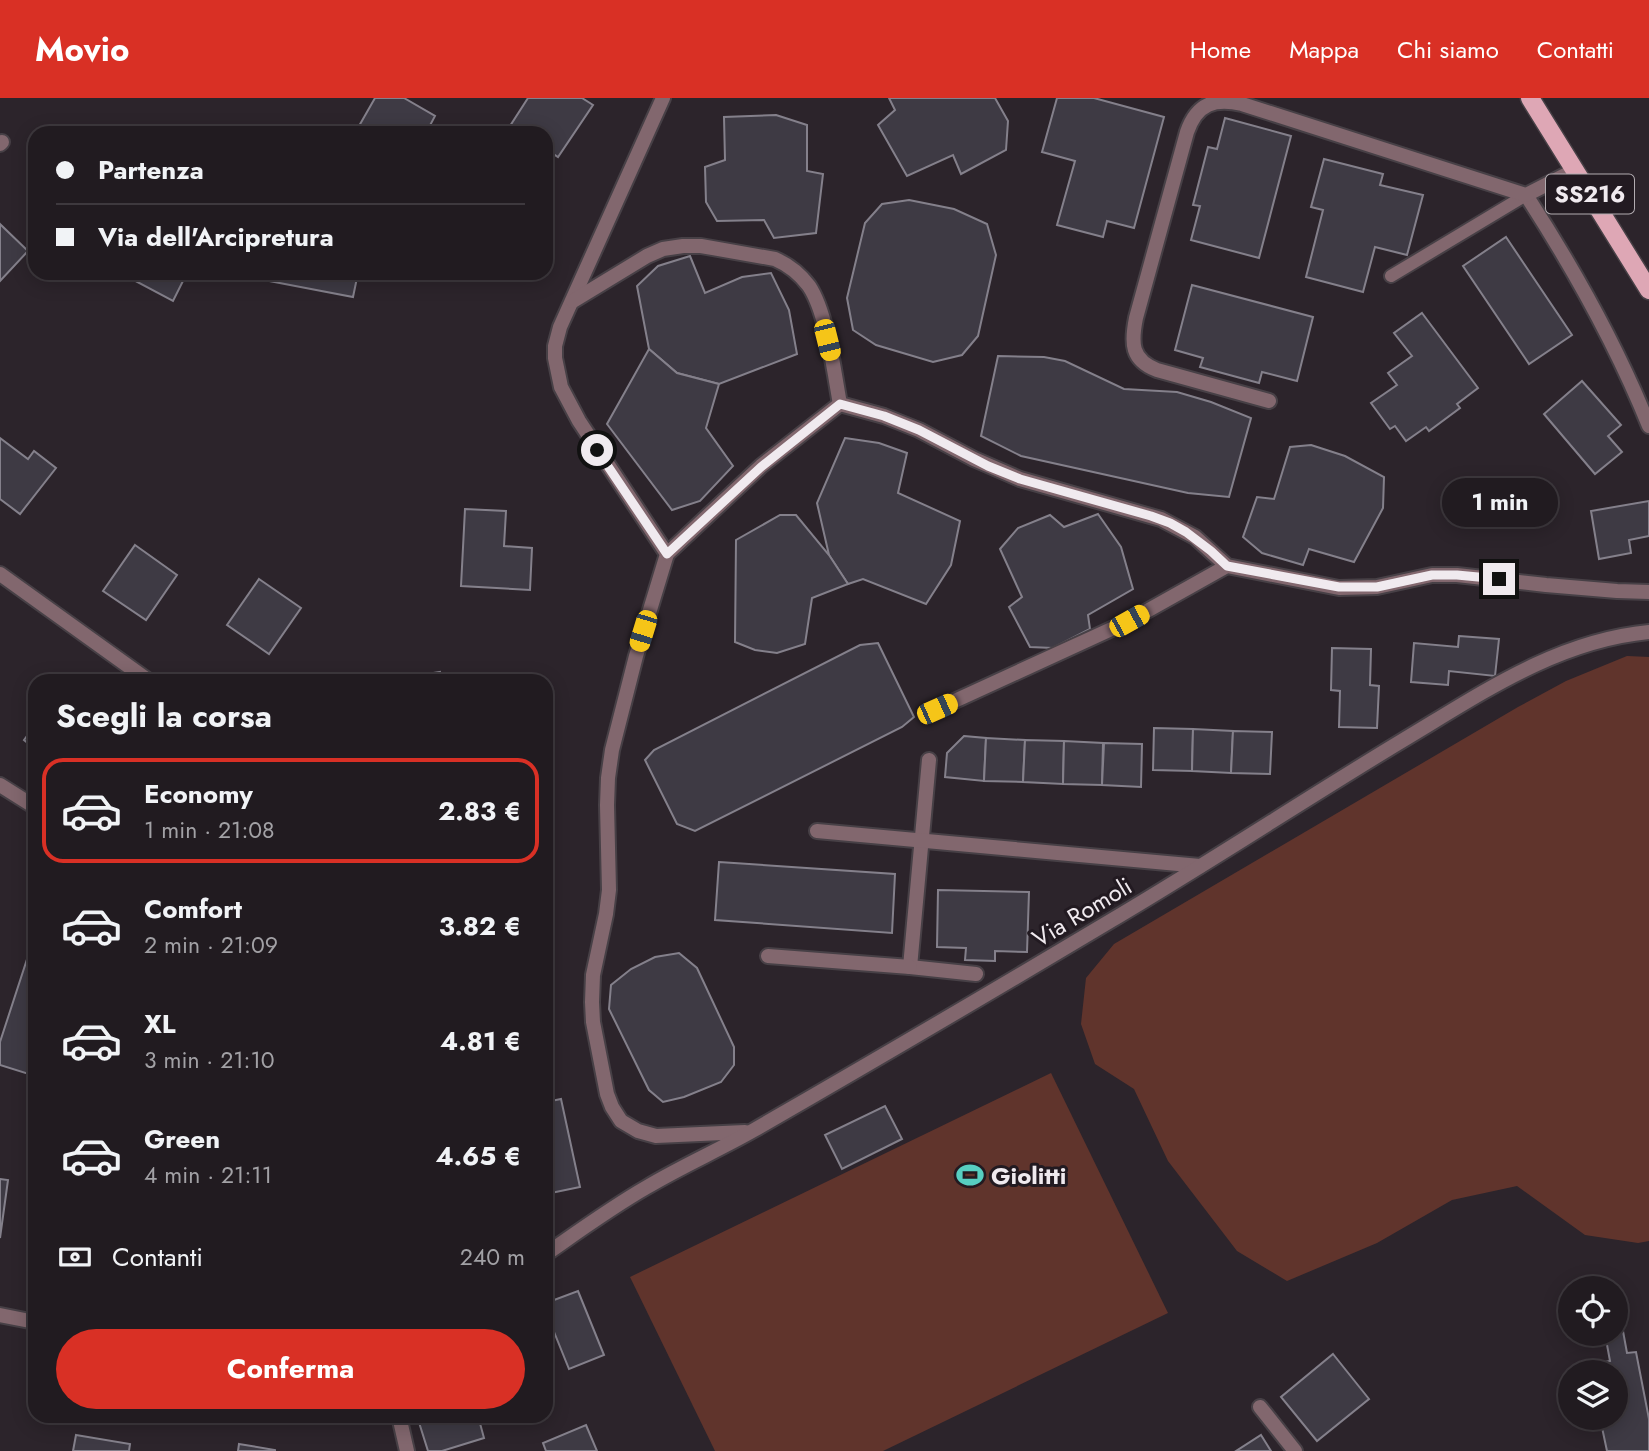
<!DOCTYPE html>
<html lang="it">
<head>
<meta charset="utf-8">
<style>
  :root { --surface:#211b20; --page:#292429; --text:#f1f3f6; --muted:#a2a1a5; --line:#3e393e; --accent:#d93025 }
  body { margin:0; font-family:Jost,sans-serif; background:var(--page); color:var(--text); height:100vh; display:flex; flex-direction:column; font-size:26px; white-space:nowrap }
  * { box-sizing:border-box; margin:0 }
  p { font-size:23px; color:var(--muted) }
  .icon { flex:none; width:38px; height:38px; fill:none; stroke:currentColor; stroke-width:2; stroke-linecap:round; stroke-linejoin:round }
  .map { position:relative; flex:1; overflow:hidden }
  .side { position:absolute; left:28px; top:576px; width:525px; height:749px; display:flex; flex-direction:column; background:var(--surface); border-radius:21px; box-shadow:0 4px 18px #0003,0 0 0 2px var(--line) }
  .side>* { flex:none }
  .banner { position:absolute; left:28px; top:28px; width:525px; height:154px; border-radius:21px; box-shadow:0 4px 18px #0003,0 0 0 2px var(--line); display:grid; align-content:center; height:154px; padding:0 28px; background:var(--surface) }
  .controls { position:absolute; left:1558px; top:1178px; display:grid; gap:14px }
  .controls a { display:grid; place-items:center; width:70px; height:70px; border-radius:50%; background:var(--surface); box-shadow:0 4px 18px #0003,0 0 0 2px var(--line); font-size:35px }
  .end { position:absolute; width:32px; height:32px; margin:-16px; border:9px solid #f0eaef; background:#111; box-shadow:0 0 0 4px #111 }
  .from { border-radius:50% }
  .bubble { position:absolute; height:49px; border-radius:24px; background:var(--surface); box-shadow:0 4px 18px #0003,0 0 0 2px var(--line); font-size:23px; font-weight:700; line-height:49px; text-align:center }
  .car { position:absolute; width:21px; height:42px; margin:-21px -10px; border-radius:9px; box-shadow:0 0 5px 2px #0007; background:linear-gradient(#f5c518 24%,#345 0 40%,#f5c518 0 76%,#345 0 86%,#f5c518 0) }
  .banner b { display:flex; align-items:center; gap:24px; height:66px; font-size:26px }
  .banner b+b { border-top:2px solid var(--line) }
  .banner i { width:18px; height:18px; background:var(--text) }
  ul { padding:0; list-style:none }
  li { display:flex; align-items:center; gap:21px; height:105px; margin:0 14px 10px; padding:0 14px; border:4px solid transparent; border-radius:21px }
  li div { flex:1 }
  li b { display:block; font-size:26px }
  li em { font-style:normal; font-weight:700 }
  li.on { border-color:var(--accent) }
  li>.icon { width:63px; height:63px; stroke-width:1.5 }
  h2 { padding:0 28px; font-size:32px; line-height:84px }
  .pay { display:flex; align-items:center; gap:18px; height:77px; padding:0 28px; font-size:26px }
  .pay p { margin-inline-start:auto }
  .cta { display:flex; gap:14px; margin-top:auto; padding:14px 28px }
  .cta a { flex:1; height:80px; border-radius:42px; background:var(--accent); color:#fff; font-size:28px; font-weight:700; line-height:80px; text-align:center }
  header { display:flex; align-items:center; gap:42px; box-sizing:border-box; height:98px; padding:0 35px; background:var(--accent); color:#fff }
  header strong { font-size:33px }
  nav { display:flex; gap:38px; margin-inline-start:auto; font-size:24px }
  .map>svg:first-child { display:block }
  .green { fill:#60342c }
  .building { fill:#3e3a44; stroke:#84808b; stroke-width:2 }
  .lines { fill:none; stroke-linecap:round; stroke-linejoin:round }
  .service-casing { stroke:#474046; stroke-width:16 }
  .minor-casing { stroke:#474046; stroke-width:18 }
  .primary-casing { stroke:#474046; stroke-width:21 }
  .service { stroke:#82676e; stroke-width:12 }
  .minor { stroke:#82676e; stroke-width:14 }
  .primary { stroke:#dea7b5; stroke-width:18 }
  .route { stroke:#f0eaef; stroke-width:9 }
  .labels { text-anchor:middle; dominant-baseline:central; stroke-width:6; stroke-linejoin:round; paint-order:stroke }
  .shield { fill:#221a21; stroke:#b2acb1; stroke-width:2 }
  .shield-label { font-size:23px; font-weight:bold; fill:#f0eaef }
  .street-label { font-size:24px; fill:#f0eaef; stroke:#221a21 }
  .poi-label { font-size:24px; font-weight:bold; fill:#f0eaef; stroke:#221a21; text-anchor:start }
</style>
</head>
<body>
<header>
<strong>Movio</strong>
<nav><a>Home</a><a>Mappa</a><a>Chi siamo</a><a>Contatti</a></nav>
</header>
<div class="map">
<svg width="1649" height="1353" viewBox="0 0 1649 1353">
  <rect width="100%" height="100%" fill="#2c242b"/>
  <g class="green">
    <path d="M1627 558 1649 559V1143L1638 1145 1585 1137 1517 1088 1452 1102 1377 1145 1287 1183 1237 1153 1168 1063 1134 991 1095 966 1081 926 1086 880 1114 846 1518 609 1566 583Z"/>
    <path d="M1051 975 1168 1215 883 1353H715L630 1179Z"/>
  </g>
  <g class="building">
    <path d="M375 0H404L435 18 426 35H355Z"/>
    <path d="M528 0H582L593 7 558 59 546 51V35H521L510 28Z"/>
    <path d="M889 0H995L1008 23 1006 52 961 76 953 57 907 78 878 27 895 12Z"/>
    <path d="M1057 0H1094L1164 19 1134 130 1107 123 1103 139 1057 127 1075 63 1042 54Z"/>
    <path d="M776 17 807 27V73L823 76 816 135 774 140 764 122 717 123 706 104 705 69 725 62 724 19Z"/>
    <path d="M1225 20 1291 38 1259 160 1191 142 1200 108 1193 107 1208 49 1217 51Z"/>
    <path d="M1324 61 1383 76 1380 87 1423 97 1407 157 1375 149 1363 194 1306 179 1323 112 1311 109Z"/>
    <path d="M909 102 954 111 987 126 996 157 978 238 962 257 933 264 876 247 853 232 847 200 865 125 882 106Z"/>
    <path d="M0 126 28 153 0 183Z"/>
    <path d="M1506 139 1572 237 1529 266 1463 168Z"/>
    <path d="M690 158 705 195 742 179 771 175 789 212 797 256 719 286 677 275 649 251 637 188 658 168Z"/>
    <path d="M127 175H187L173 203 126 178Z"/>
    <path d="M271 175H358L353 199 269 183Z"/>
    <path d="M1192 187 1313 219 1297 283 1262 274 1259 285 1200 269 1203 260 1175 252Z"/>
    <path d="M1422 215 1478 290 1457 306 1460 310 1429 333 1426 329 1406 343 1395 328 1390 331 1371 305 1397 287 1388 275 1412 258 1394 235Z"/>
    <path d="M649 251 677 275 719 286 706 330 733 368 700 403 672 412 607 326Z"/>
    <path d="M998 258 1044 259 1065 263 1124 291 1177 294 1211 304 1251 320 1229 399 1188 395 1021 358 981 338Z"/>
    <path d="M1582 283 1621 327 1608 338 1622 354 1595 376 1544 316Z"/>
    <path d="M0 340 28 361 34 353 56 370 20 416 0 401Z"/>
    <path d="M845 340 879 345 907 355 898 395 960 423 951 467 926 506 863 481 848 486 829 457 817 405Z"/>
    <path d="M1311 347 1345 358 1384 379 1383 410 1354 464 1309 451 1303 467 1262 455 1243 439 1257 399 1274 401 1290 349Z"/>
    <path d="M1649 403V438L1629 442 1631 455 1599 461 1591 413Z"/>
    <path d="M465 411 506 413 504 448 532 450 530 492 461 488Z"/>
    <path d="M1098 416 1121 449 1133 491 1088 517 1090 531 1053 550 1030 549 1009 509 1022 499 1000 451 1018 430 1050 417 1064 429Z"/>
    <path d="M780 417H796L829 457 848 486 812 500 805 546 777 555 755 552 735 544 736 442Z"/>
    <path d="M135 447 177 477 146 522 103 493Z"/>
    <path d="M259 481 301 510 269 556 227 527Z"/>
    <path d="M1459 538 1499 541 1495 578 1449 573 1448 587 1411 584 1414 545 1458 549Z"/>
    <path d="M878 545 914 619 902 629 695 733 677 726 645 662 654 652 860 547Z"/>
    <path d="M1332 550 1371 551 1370 587 1379 588 1377 630 1339 629 1340 593 1331 592Z"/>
    <path d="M440 574 441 583H351L390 582Z"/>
    <path d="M35 627V651L24 642Z"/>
    <path d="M1154 630 1193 631 1192 673 1153 672Z"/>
    <path d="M1193 631 1233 633 1231 675 1192 673Z"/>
    <path d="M1233 633 1272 634 1270 676 1231 675Z"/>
    <path d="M964 638 986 640 984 683 945 679 947 655Z"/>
    <path d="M986 640 1025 642 1023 684 984 683Z"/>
    <path d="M1025 642 1064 643 1063 686 1023 684Z"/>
    <path d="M1064 643 1103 645 1102 687 1063 686Z"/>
    <path d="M1104 645 1142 646 1141 689 1102 687Z"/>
    <path d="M719 764 895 776 892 835 715 822Z"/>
    <path d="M938 792 1029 794 1027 854 995 853V863L965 862 966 850 937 849Z"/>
    <path d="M31 849 35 850V978L0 967V944Z"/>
    <path d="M679 855 697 870 734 949V967L721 984 684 999 663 1004 649 992 609 911 611 887 631 871 655 859Z"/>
    <path d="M561 1001 580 1089 546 1096V1004Z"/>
    <path d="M885 1008 902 1041 842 1071 825 1037Z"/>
    <path d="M0 1081 8 1082 0 1140Z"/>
    <path d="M578 1193 604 1257 569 1271 546 1214V1205Z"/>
    <path d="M1623 1233 1627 1255 1636 1254 1649 1321V1353H1607L1600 1320H1615V1274H1591L1589 1267 1610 1263 1605 1236H1615V1234Z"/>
    <path d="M1333 1256 1369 1301 1317 1343 1281 1299Z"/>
    <path d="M417 1318H478L484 1340 442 1353H428Z"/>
    <path d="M586 1327 597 1353H546L543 1345Z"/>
    <path d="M76 1337 130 1346 129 1353H73Z"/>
    <path d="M1261 1337 1271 1353H1236Z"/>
    <path d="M239 1346 275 1352V1353H238Z"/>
  </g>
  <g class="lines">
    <defs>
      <path id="service" d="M1391 178 1526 97"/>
      <g id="minor">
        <path d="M663 0 560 229 555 248V260L561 289 579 323 667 456 636 558 612 652 608 680 607 707 609 792 606 816 593 877 592 904 593 924 607 996 612 1009 621 1023 638 1033 656 1038 745 1034"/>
        <path d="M0 46 2 44"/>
        <path d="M1526 97C1574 171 1616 246 1649 328"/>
        <path d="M573 203 647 158 663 151 683 148H701L775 161C789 167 800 176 809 188 827 215 834 274 840 306L884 318 919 332 974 361 1020 381 1161 421 1195 439 1227 468 1339 490 1377 489 1432 477H1457L1546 487 1617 493 1649 494"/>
        <path d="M1269 303 1157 272C1131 262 1131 245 1136 220L1187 34C1197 5 1215 0 1242 6L1526 97 1575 72"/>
        <path d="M667 456 761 368 840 306"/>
        <path d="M0 476 149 583"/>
        <path d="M937 611 1129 523 1227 468"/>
        <path d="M929 662 910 869 976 876"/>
        <path d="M0 687 35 709"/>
        <path d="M817 733 1200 768"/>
        <path d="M768 858 910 869"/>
        <path d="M546 1156C579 1133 612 1109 647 1089 682 1068 719 1052 754 1032 874 963 993 893 1112 822 1210 764 1304 702 1400 644 1479 597 1555 543 1649 534"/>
        <path d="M0 1217 35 1224"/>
        <path d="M1260 1309 1295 1353"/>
        <path d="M399 1318 407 1353"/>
      </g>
      <path id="primary" d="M1530 0 1649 192"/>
    </defs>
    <use href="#service" class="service-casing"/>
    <use href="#minor" class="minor-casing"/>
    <use href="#primary" class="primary-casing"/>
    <use href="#service" class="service"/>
    <use href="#minor" class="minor"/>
    <use href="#primary" class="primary"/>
  </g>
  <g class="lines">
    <path class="route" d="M597 352 667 456 761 369 840 306 884 318 919 332 988 368 1020 381 1151 418 1170 425 1186 434 1211 453 1227 468 1339 489H1377L1432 477H1457L1499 481"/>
  </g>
  <defs>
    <symbol id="stadium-bare" viewBox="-9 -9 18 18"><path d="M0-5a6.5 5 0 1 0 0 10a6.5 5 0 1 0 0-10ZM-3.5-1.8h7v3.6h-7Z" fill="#57cec1" stroke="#221a21" stroke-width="2.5" paint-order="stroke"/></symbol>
  </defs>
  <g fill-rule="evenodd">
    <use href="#stadium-bare" x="951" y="1058" width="38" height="38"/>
  </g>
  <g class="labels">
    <rect class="shield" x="1546" y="76.5" width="88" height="39" rx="5"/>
    <g class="shield-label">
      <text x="1590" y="96">SS216</text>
    </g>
    <g class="street-label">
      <text transform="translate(1082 814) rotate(-31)">Via Romoli</text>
    </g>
    <g class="poi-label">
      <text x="991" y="1077">Giolitti</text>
    </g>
  </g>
</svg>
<div class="controls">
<a><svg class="icon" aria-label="locate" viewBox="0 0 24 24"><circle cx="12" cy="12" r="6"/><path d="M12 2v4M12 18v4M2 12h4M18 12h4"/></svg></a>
<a><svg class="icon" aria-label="layers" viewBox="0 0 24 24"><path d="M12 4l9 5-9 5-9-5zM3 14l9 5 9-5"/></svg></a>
</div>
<i class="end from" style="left:597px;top:352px"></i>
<i class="end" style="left:1499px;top:481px"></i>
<div class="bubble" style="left:1442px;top:380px;width:116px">1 min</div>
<i class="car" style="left:827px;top:242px;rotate:166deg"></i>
<i class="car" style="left:1129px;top:523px;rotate:61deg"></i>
<i class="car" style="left:643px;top:533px;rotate:197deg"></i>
<i class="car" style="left:937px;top:611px;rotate:66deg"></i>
<div class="banner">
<b><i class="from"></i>Partenza</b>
<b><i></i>Via dell'Arcipretura</b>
</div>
<section class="side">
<h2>Scegli la corsa</h2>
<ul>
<li class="on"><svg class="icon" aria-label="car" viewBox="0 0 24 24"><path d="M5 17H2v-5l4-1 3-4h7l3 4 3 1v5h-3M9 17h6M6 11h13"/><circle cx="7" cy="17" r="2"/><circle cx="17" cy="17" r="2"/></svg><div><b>Economy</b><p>1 min · 21:08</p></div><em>2.83 €</em></li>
<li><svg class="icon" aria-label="car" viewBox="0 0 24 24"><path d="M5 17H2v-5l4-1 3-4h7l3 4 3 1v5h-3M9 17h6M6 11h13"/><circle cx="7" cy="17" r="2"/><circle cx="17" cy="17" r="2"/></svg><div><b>Comfort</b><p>2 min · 21:09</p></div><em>3.82 €</em></li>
<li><svg class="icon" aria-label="car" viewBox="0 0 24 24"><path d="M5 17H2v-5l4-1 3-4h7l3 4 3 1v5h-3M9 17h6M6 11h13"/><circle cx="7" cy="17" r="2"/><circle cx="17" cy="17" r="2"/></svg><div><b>XL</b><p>3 min · 21:10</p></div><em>4.81 €</em></li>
<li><svg class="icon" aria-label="car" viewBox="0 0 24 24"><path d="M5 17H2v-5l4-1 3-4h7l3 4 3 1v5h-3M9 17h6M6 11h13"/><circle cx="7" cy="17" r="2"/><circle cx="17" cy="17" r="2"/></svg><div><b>Green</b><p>4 min · 21:11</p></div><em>4.65 €</em></li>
</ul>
<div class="pay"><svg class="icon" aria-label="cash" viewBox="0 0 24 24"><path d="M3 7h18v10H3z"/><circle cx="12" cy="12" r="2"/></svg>Contanti<p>240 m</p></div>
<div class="cta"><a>Conferma</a></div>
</section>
</div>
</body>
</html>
